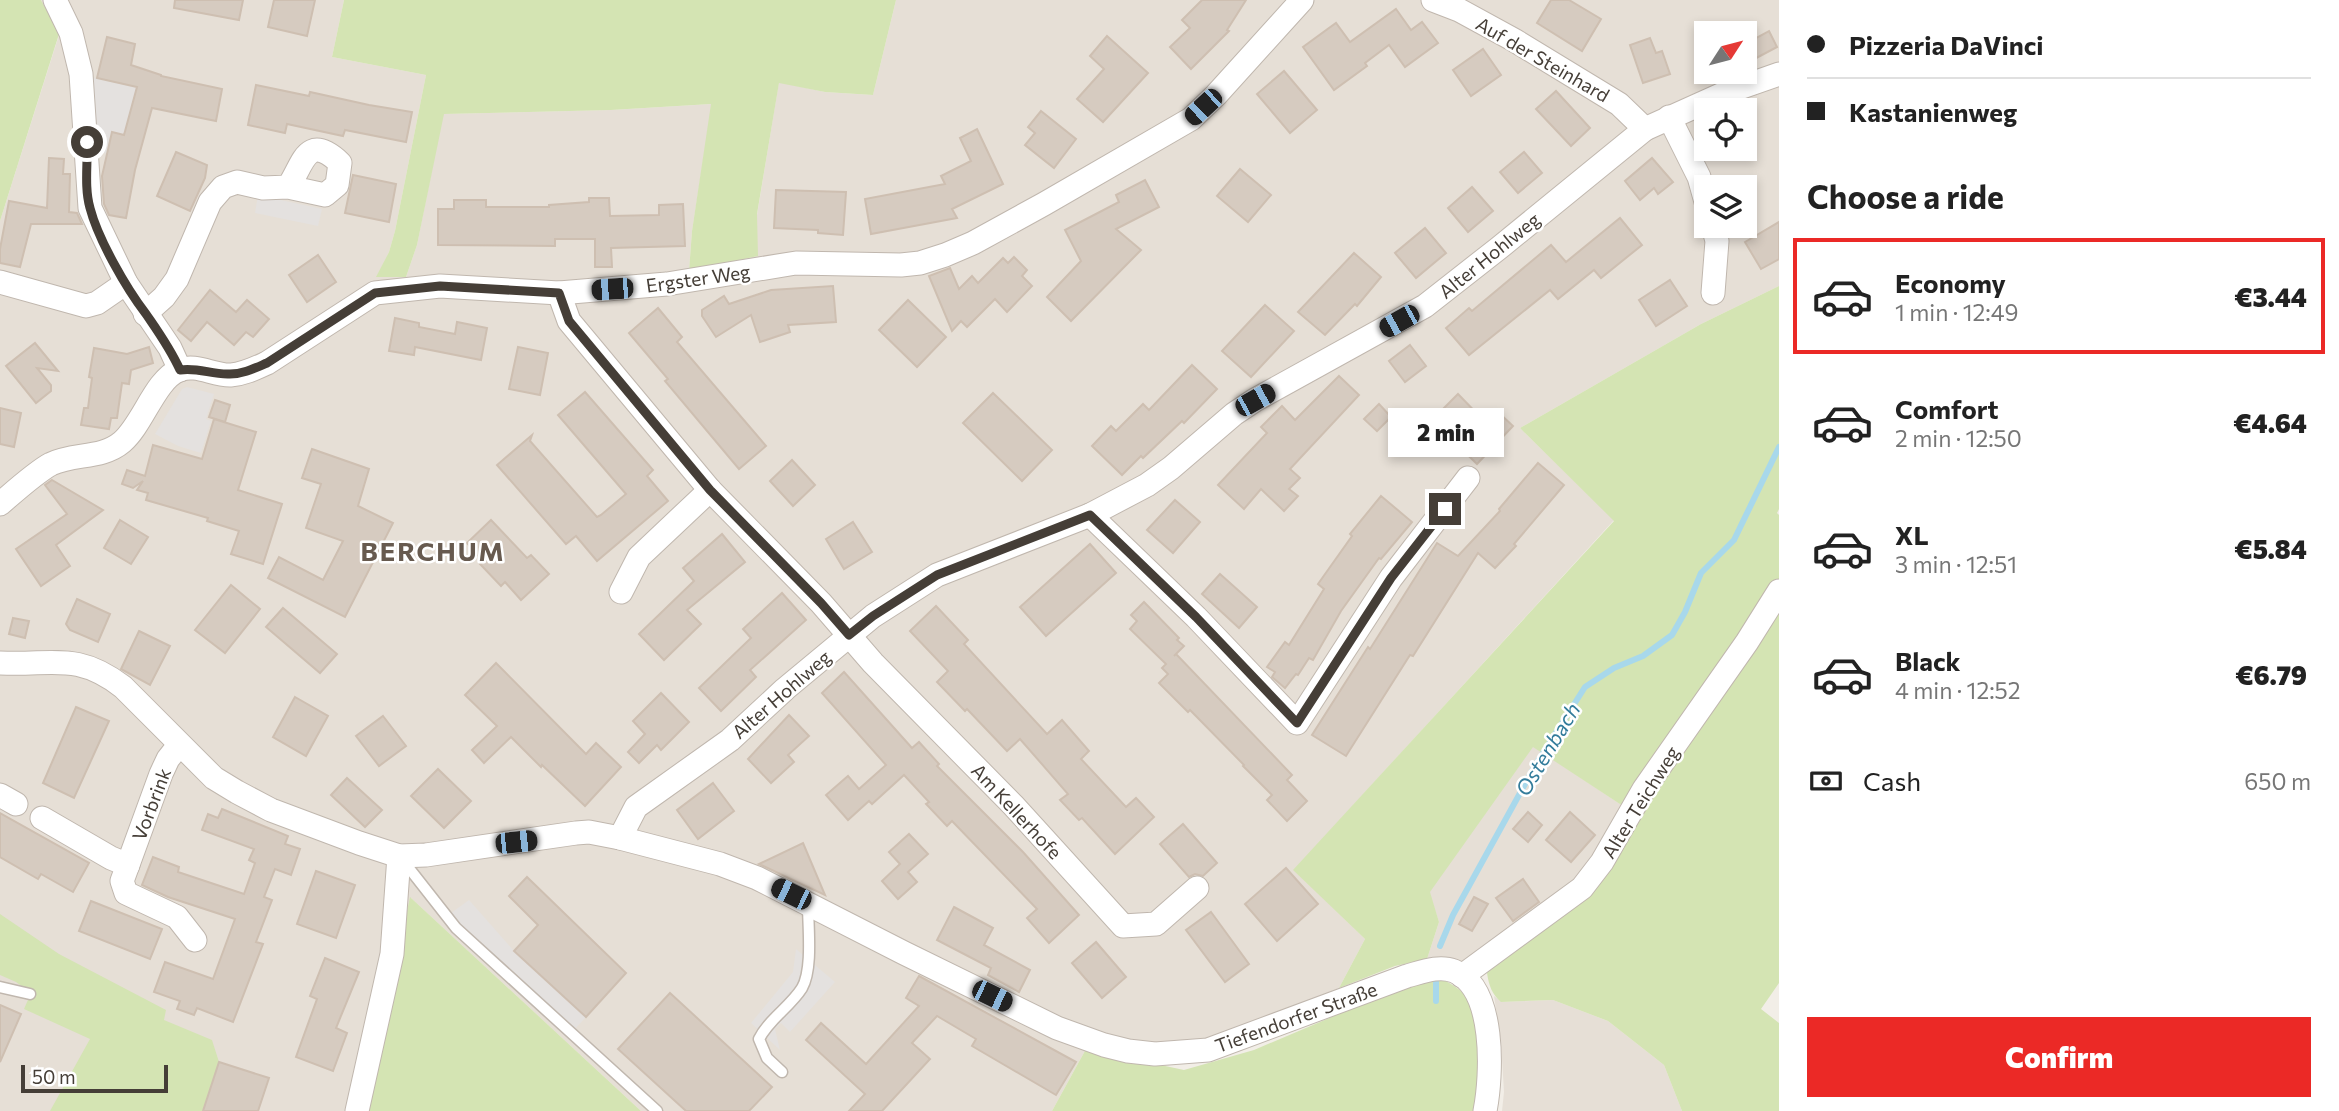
<!DOCTYPE html>
<html lang="en">
<head>
<meta charset="utf-8">
<style>
  :root { --surface:#fff; --page:#f2f2f2; --text:#222; --muted:#767676; --line:#e0e0e0; --accent:#eb2926 }
  body { margin:0; font-family:Commissioner,sans-serif; background:var(--page); color:var(--text); height:100vh; display:flex; flex-direction:column; font-size:26px; white-space:nowrap }
  * { box-sizing:border-box; margin:0 }
  p { font-size:23px; color:var(--muted) }
  .icon { flex:none; width:38px; height:38px; fill:none; stroke:currentColor; stroke-width:2; stroke-linecap:round; stroke-linejoin:round }
  .map { position:relative; flex:1; overflow:hidden }
  .drawer { display:flex; flex-direction:column; background:var(--surface); width:560px }
  .drawer>* { flex:none }
  .top-card { display:grid; align-content:center; height:154px; padding:0 28px; background:var(--surface) }
  .needle { width:46px; rotate:54deg }
  .buttons { position:absolute; left:1694px; top:21px; display:grid; gap:14px }
  .buttons a { display:grid; place-items:center; width:63px; height:63px; border-radius:0px; background:var(--surface); box-shadow:0 4px 10px #0003; font-size:35px }
  .scale { position:absolute; left:21px; bottom:18px; width:147px; box-sizing:border-box; padding-left:7px; border:4px solid #453e37; border-top:0; font-size:19px; line-height:24px; white-space:nowrap; color:#453e37; -webkit-text-stroke:5px #fff; paint-order:stroke }
  .end { position:absolute; width:32px; height:32px; margin:-16px; border:9px solid #453e37; background:#fff; box-shadow:0 0 0 4px #fff }
  .from { border-radius:50% }
  .bubble { position:absolute; height:49px; border-radius:0px; background:var(--surface); box-shadow:0 4px 10px #0003; font-size:23px; font-weight:800; line-height:49px; text-align:center }
  .car { position:absolute; width:21px; height:42px; margin:-21px -10px; border-radius:9px; box-shadow:0 0 5px 2px #0007; background:linear-gradient(#222 24%,#8ab4d8 0 40%,#222 0 76%,#8ab4d8 0 86%,#222 0) }
  .top-card b { display:flex; align-items:center; gap:24px; height:66px; font-size:26px }
  .top-card b+b { border-top:2px solid var(--line) }
  .top-card i { width:18px; height:18px; background:var(--text) }
  ul { padding:0; list-style:none }
  li { display:flex; align-items:center; gap:21px; height:116px; margin:0 14px 10px; padding:0 14px; border:4px solid transparent; border-radius:0px }
  li div { flex:1 }
  li b { display:block; font-size:26px }
  li em { font-style:normal; font-weight:800 }
  li.active { border-color:var(--accent) }
  li>.icon { width:63px; height:63px; stroke-width:1.5 }
  h2 { padding:0 28px; font-size:32px; line-height:84px }
  .pay { display:flex; align-items:center; gap:18px; height:77px; padding:0 28px; font-size:26px }
  .pay p { margin-inline-start:auto }
  .button { display:flex; gap:14px; margin-top:auto; padding:14px 28px }
  .button a { flex:1; height:80px; border-radius:0px; background:var(--accent); color:#fff; font-size:28px; font-weight:800; line-height:80px; text-align:center }
  main { display:flex; flex:1; min-height:0 }
  .map>svg:first-child { display:block }
  .residential { fill:#e6dfd6; fill-rule:evenodd }
  .green { fill:#d4e4b3 }
  .parking { fill:#e4e1df }
  .lines { fill:none; stroke-linecap:round; stroke-linejoin:round }
  .stream { stroke:#a8d8eb; stroke-width:6 }
  .building { fill:#d6cbc0; stroke:#cebfb1; stroke-width:2 }
  .service-casing { stroke:#c0b7ae; stroke-width:13 }
  .minor-casing { stroke:#c0b7ae; stroke-width:25 }
  .service { stroke:#fff; stroke-width:10 }
  .minor { stroke:#fff; stroke-width:23 }
  .route { stroke:#453e37; stroke-width:9 }
  .labels { text-anchor:middle; dominant-baseline:central; stroke-width:5; stroke-linejoin:round; paint-order:stroke }
  .street-label { font-size:19px; fill:#453e37; stroke:#fff }
  .water-label { font-size:21px; font-style:italic; fill:#337c9b; stroke:#fff }
  .district-label { font-size:26px; font-weight:bold; letter-spacing:2px; fill:#675a4f; stroke:#fff }
</style>
</head>
<body>
<main>
<div class="map">
<svg width="1779" height="1111" viewBox="0 0 1779 1111">
  <rect width="100%" height="100%" fill="#f2eee7"/>
  <g class="residential">
    <path d="M41 0H344L332 57 426 75 395 231 389 252 377 277H406L417 245 443 114 611 110 712 104 692 231 689 271 757 256V215L779 82 825 92 873 95 896 0H1779V286L1701 324 1520 428 1614 520 1294 870 1365 939 1339 988 1231 1034 1180 1045 1086 1049 1052 1111H641L411 898 366 1111H0V221L59 35ZM1706 33H1745V72H1706ZM1706 110H1745V149H1706ZM1706 187H1745V226H1706Z"/>
    <path d="M1533 746 1629 810 1572 887 1466 962 1441 958 1427 959 1439 922 1429 892Z"/>
    <path d="M1494 996 1502 1002 1553 1000 1608 1021 1664 1065 1682 1111H1502L1504 1092 1501 1042Z"/>
  </g>
  <g class="green">
    <path d="M0 0H41L59 34 0 221Z"/>
    <path d="M344 0H896L873 95 825 92 779 83 757 214 758 256 689 271 692 231 711 104 611 110 444 114 417 245 406 277H376L389 252 395 231 426 75 332 57Z"/>
    <path d="M1779 286V509L1777 513 1779 515V983L1761 1009 1779 1023V1111H1682L1664 1065 1608 1021 1553 1000 1501 1002C1492 994 1489 986 1487 973L1495 961 1593 885 1629 810 1533 747 1430 892 1439 922 1427 959 1395 966 1339 988 1365 939 1293 870 1614 521 1520 428 1701 324Z"/>
    <path d="M410 897 641 1111H366Z"/>
    <path d="M0 914 59 954 166 1010 164 1020 212 1040 219 1062 203 1111H50L90 1039 24 1009 31 993 16 982 0 975Z"/>
    <path d="M1444 980C1453 985 1464 991 1469 1001 1483 1029 1478 1080 1476 1111H1052L1086 1049 1184 1070 1254 1050 1360 1005 1427 981Z"/>
  </g>
  <g class="parking">
    <path d="M97 78 137 88 124 135 112 132 107 154 91 146 87 79Z"/>
    <path d="M258 195 322 209 318 226 255 213Z"/>
    <path d="M187 387 214 394 206 419 211 421 201 453 178 446 155 434 182 389Z"/>
    <path d="M469 900 514 951 586 1017 571 1033 447 916Z"/>
    <path d="M796 949 835 982 790 1032 781 1023 775 1029 780 1050 751 1023 793 972Z"/>
  </g>
  <g class="lines">
    <g class="stream">
      <path d="M1440 946 1453 915 1536 764 1585 687 1614 668 1643 656 1672 635 1685 612 1701 573 1734 540 1779 447"/>
      <path d="M1436 1001V976"/>
    </g>
  </g>
  <g class="building">
    <path d="M175 0H243L239 20 174 8Z"/>
    <path d="M274 0H315L307 36 268 27Z"/>
    <path d="M1202 0H1246L1227 30 1229 31 1191 69 1170 47 1190 28 1182 20Z"/>
    <path d="M1551 0H1569L1601 19 1582 51 1537 23Z"/>
    <path d="M1396 9 1411 30 1422 22 1438 43 1405 67 1389 45 1365 63 1367 66 1334 90 1303 47 1336 23 1350 42Z"/>
    <path d="M1769 31 1777 47 1745 64V44Z"/>
    <path d="M1107 36 1148 73 1103 122 1077 99 1104 69 1090 56Z"/>
    <path d="M107 37 135 44 131 65 161 75V76L222 89 216 121 152 108 135 170 126 218 109 215 104 204 102 176 112 132 124 135 137 87 97 78Z"/>
    <path d="M1650 38 1656 53 1662 51 1670 74 1643 83 1630 45Z"/>
    <path d="M1483 49 1501 75 1471 96 1453 70Z"/>
    <path d="M1284 71 1317 110 1290 133 1257 94Z"/>
    <path d="M256 85 309 96 310 92 369 105 412 112 406 142 345 130 343 136 287 124 285 133 248 125Z"/>
    <path d="M1556 91 1590 128 1571 146 1536 109Z"/>
    <path d="M1041 111 1076 139 1054 168 1025 145 1035 133 1028 127Z"/>
    <path d="M977 129 1003 184 952 209 957 218 871 234 865 199 945 184 941 176 971 161 960 138Z"/>
    <path d="M176 152 207 165 205 178 190 211 157 196Z"/>
    <path d="M1524 152 1542 173 1518 193 1500 172Z"/>
    <path d="M49 158 64 159 63 174H70L69 212 77 213 82 224H31L20 267 0 263V249L9 201 47 208Z"/>
    <path d="M1652 158 1673 182 1658 194 1654 188 1640 200 1625 181Z"/>
    <path d="M1240 169 1271 195 1248 222 1217 196Z"/>
    <path d="M353 175 396 184 389 222 345 213Z"/>
    <path d="M1145 180 1159 207 1116 229 1141 250 1071 321 1047 297 1081 261 1065 230 1119 202 1116 195Z"/>
    <path d="M1472 187 1493 211 1468 232 1448 208Z"/>
    <path d="M776 190 846 192 843 235 818 233V230L774 228Z"/>
    <path d="M589 198H609L610 216 659 215V205L683 204 685 246 611 248 612 267H595V239H555V246L438 245V209H454V200H486V207H549V205L589 202Z"/>
    <path d="M1620 218 1642 245 1601 278 1594 270 1558 299 1550 290 1469 355 1446 328 1469 308 1472 311 1551 245 1566 262Z"/>
    <path d="M1779 222V259L1761 269 1745 242Z"/>
    <path d="M1425 228 1446 253 1416 278 1395 253Z"/>
    <path d="M1354 253 1381 277 1357 306 1355 304 1325 335 1298 312Z"/>
    <path d="M318 255 336 282 307 302 289 275Z"/>
    <path d="M1014 257 1027 270 1022 276 1032 286 1007 312 995 299 967 327 961 321 952 331 929 276 950 268 959 289 972 276 978 283 1003 258 1008 263Z"/>
    <path d="M1670 280 1687 306 1656 326 1639 300Z"/>
    <path d="M833 286 836 322 788 325 790 332 760 342 751 315 716 337 702 316V310L724 296 729 304 771 290Z"/>
    <path d="M210 290 236 312 247 300 269 319 253 337 246 332 234 345 207 322 191 341 178 330Z"/>
    <path d="M908 300 946 337 917 367 879 330Z"/>
    <path d="M1265 305 1294 331 1251 377 1222 351Z"/>
    <path d="M658 308 682 337 677 342 766 446 739 469 665 381 668 379 629 333Z"/>
    <path d="M395 318 419 323V327L455 334 457 322 487 328 481 360 415 347 414 355 389 351Z"/>
    <path d="M35 343 58 371 37 368 51 385V391L36 403 6 366Z"/>
    <path d="M1410 345 1426 366 1405 382 1389 361Z"/>
    <path d="M149 347 153 363 131 370 129 384 122 383 117 418H111L109 429 81 425 84 408H88L92 378 89 377 94 348 127 354Z"/>
    <path d="M518 347 548 353 540 395 509 389Z"/>
    <path d="M1192 365 1217 389 1184 423 1182 421 1143 458 1141 456 1122 475 1092 446 1111 426 1116 431 1143 404 1149 410Z"/>
    <path d="M1339 376 1359 395 1290 469 1300 478 1289 489 1298 496 1284 511 1261 489 1244 509 1218 485 1267 433 1261 427 1282 406 1295 420Z"/>
    <path d="M585 392 653 470 647 476 668 501 597 561 576 536 566 544 497 465 532 435 530 441 597 517 601 515 626 494 558 415Z"/>
    <path d="M993 393 1052 450 1022 481 963 423Z"/>
    <path d="M1458 394 1488 425 1499 413 1513 426 1477 464 1432 420Z"/>
    <path d="M215 400 230 405 225 422 209 417Z"/>
    <path d="M1379 404 1391 417 1377 431 1364 419Z"/>
    <path d="M0 408 21 413 14 447 0 444Z"/>
    <path d="M214 419 256 432 238 490 282 504 263 564 231 554 239 531 207 521 208 518 146 500 148 493 137 490 143 481 133 488 122 484 127 470 145 476 153 445 202 459Z"/>
    <path d="M312 449 369 469 358 506 393 523 345 617 268 578 279 557 323 580 343 541 306 528 321 484 302 478Z"/>
    <path d="M792 460 815 485 793 506 770 481Z"/>
    <path d="M1538 463 1564 485 1514 544 1516 546 1495 568 1478 553 1413 656 1410 655 1346 756 1312 735 1368 647 1370 649 1437 543 1458 556 1500 511 1499 509Z"/>
    <path d="M52 480 103 510 56 545 70 566 41 586 16 549 67 514 45 485Z"/>
    <path d="M1381 496 1412 522 1381 559 1379 558 1341 611 1313 660 1309 658 1298 675 1296 674 1285 688 1272 677 1275 672 1267 667 1285 642 1289 645 1324 589 1318 584 1352 536 1350 534Z"/>
    <path d="M1175 500 1200 522 1173 553 1147 530Z"/>
    <path d="M120 520 148 537 131 564 104 548Z"/>
    <path d="M491 520 527 558 531 555 549 574 521 600 505 582 501 586 480 564 483 561 467 543Z"/>
    <path d="M853 522 872 552 844 569 826 539Z"/>
    <path d="M722 534 745 562 687 610 701 624 664 660 639 634 694 581 683 568Z"/>
    <path d="M1090 544 1116 573 1046 636 1020 607Z"/>
    <path d="M1220 574 1257 607 1239 628 1202 594Z"/>
    <path d="M231 585 260 609 225 653 195 630Z"/>
    <path d="M782 593 806 620 750 670 756 677 721 711 699 688 751 638 743 629Z"/>
    <path d="M77 599 110 614 98 642 70 630 66 624Z"/>
    <path d="M1144 602 1179 638 1177 640 1184 646 1174 656 1176 654 1292 775 1287 780 1307 801 1287 821 1267 800 1272 795 1243 766 1244 765 1190 710 1188 712 1159 683 1168 674 1162 668 1166 664 1130 629 1137 621 1131 615Z"/>
    <path d="M936 606 968 640 964 644 1047 734 1062 720 1089 751 1081 759 1126 807 1136 798 1154 817 1115 854 1082 818 1079 820 1060 800 1068 794 1020 739 1007 751 967 709 965 711 937 682 948 671 910 631Z"/>
    <path d="M283 608 337 654 320 673 266 627Z"/>
    <path d="M13 618 29 621 25 638 9 634Z"/>
    <path d="M139 631 170 646 150 685 121 669Z"/>
    <path d="M496 663 586 754 596 743 621 767 585 806 542 765 541 767 511 737 484 763 472 750 497 726 465 695Z"/>
    <path d="M844 672 912 748 919 742 939 764 937 766 1023 852 1079 915 1049 943 1027 918 1037 909 952 821 947 826 926 804 929 802 904 775 872 804 869 801 848 820 826 795 848 776 859 789 886 765 822 693Z"/>
    <path d="M661 693 689 722 661 750 657 745 639 763 628 752 645 734 633 721Z"/>
    <path d="M295 697 328 716 306 756 273 737Z"/>
    <path d="M76 707 109 721 74 798 43 783Z"/>
    <path d="M789 715 809 736 788 755 794 762 771 783 748 759Z"/>
    <path d="M383 716 406 746 379 766 356 736Z"/>
    <path d="M438 769 471 801 444 828 411 796Z"/>
    <path d="M347 778 382 810 365 827 331 795Z"/>
    <path d="M713 783 734 811 698 839 677 810Z"/>
    <path d="M222 809 288 836 285 844 300 849 291 875 275 869 264 897 272 900 256 942 263 944 233 1022 197 1008 194 1015 177 1009 180 1001 154 992 165 962 213 979 235 919 168 897 142 885 153 857 179 867 178 872 244 894 255 863 249 860 254 849 202 830 208 814 218 818Z"/>
    <path d="M1528 812 1542 825 1528 842 1513 829Z"/>
    <path d="M1570 812 1595 835 1571 862 1546 840Z"/>
    <path d="M0 813 89 863 73 892 41 874 38 879 0 857Z"/>
    <path d="M1183 824 1217 863 1203 876 1195 874 1189 877 1160 844Z"/>
    <path d="M909 834 928 854 908 872 917 882 898 899 882 881 900 864 889 852Z"/>
    <path d="M803 843 825 895 759 864Z"/>
    <path d="M1286 868 1318 904 1277 941 1245 904Z"/>
    <path d="M316 871 355 885 336 938 297 924Z"/>
    <path d="M527 877 626 973 586 1017 514 951 538 925 509 896Z"/>
    <path d="M1523 879 1539 902 1513 921 1496 898Z"/>
    <path d="M1474 897 1488 904 1472 931 1459 924Z"/>
    <path d="M91 901 162 929 150 959 79 931Z"/>
    <path d="M954 907 993 928 984 945 1030 970 1019 992 988 975 991 968 937 940Z"/>
    <path d="M1211 912 1249 964 1225 982 1186 930Z"/>
    <path d="M1096 942 1126 977 1102 998 1072 963Z"/>
    <path d="M325 958 359 972 336 1028 347 1033 333 1071 296 1057 317 999 310 996Z"/>
    <path d="M919 976 1076 1062 1056 1095 972 1046 976 1039 937 1016 912 1043 930 1059 882 1111H849L865 1094 806 1040 821 1023 866 1064 919 1006 906 998Z"/>
    <path d="M670 993 772 1087 749 1111H686L618 1049Z"/>
    <path d="M0 1005 21 1014 0 1062Z"/>
    <path d="M219 1062 269 1078 258 1111H203Z"/>
  </g>
  <g class="lines">
    <defs>
      <g id="service">
        <path d="M401 858 456 928 657 1111"/>
        <path d="M0 987 30 994"/>
        <path d="M782 1072 767 1058 759 1039C769 1019 790 1007 802 988 813 969 808 927 808 904"/>
      </g>
      <g id="minor">
        <path d="M55 0 71 33 81 74 90 208 126 283 170 348 180 370"/>
        <path d="M1433 0 1459 10 1514 40 1619 104 1645 129"/>
        <path d="M1669 117 1699 177 1706 202"/>
        <path d="M1713 226 1717 241 1713 293"/>
        <path d="M0 282 86 306 97 303 126 283"/>
        <path d="M559 293 569 321 710 490 821 603 873 663 1013 805 1123 926 1156 924 1197 888"/>
        <path d="M145 314 164 297 177 279 210 202 223 187 237 182 263 188 288 187 325 195 337 185 340 163C306 131 303 166 288 187"/>
        <path d="M0 504C14 492 36 472 51 464 74 453 102 459 122 442 143 424 155 380 179 370 196 363 214 376 231 375 244 374 256 368 267 363L375 293 440 286 559 293 667 284 796 263 901 265 920 263 945 255 973 243 1044 204 1191 119 1216 95 1302 0"/>
        <path d="M1090 515 1196 617 1297 723 1391 578 1468 478"/>
        <path d="M621 592 639 557 710 490"/>
        <path d="M0 663C52 666 76 651 123 687L214 778 237 792 271 810 359 843 399 856 426 855 576 833 589 832 620 838 720 864 757 878 904 953 1057 1028 1104 1045 1128 1051 1155 1054 1208 1050 1407 976C1422 972 1439 965 1454 971 1496 988 1492 1075 1485 1111"/>
        <path d="M179 745 168 759 161 774 122 881 126 893 177 917 195 940"/>
        <path d="M0 795 16 804"/>
        <path d="M42 818 111 858 128 865"/>
        <path d="M620 838 636 807 730 740 785 689 873 616 937 575 1090 515 1147 485 1171 468 1234 414 1255 400 1425 306 1499 248 1645 129 1725 93 1779 74"/>
        <path d="M1462 976 1582 888 1602 862 1644 789 1747 642 1779 591"/>
        <path d="M357 1111 392 954 399 856"/>
      </g>
    </defs>
    <use href="#service" class="service-casing"/>
    <use href="#minor" class="minor-casing"/>
    <use href="#service" class="service"/>
    <use href="#minor" class="minor"/>
  </g>
  <g class="lines">
    <path class="route" d="M87 142C88 163 84 187 90 208 98 239 126 288 146 314 159 333 170 348 180 370 198 367 212 375 230 374 243 374 255 368 267 363L375 293 440 286 559 293 569 321 710 490 821 603 849 635 873 616 937 575 1090 515 1196 617 1297 723 1391 578 1445 509"/>
  </g>
  <g class="labels">
    <g class="street-label">
      <text transform="translate(1543 59) rotate(30)">Auf der Steinhard</text>
      <text transform="translate(1489 255) rotate(-39)">Alter Hohlweg</text>
      <text transform="translate(698 278) rotate(-8)">Ergster Weg</text>
      <text transform="translate(781 694) rotate(-41)">Alter Hohlweg</text>
      <text transform="translate(1640 802) rotate(-58)">Alter Teichweg</text>
      <text transform="translate(151 804) rotate(-69)">Vorbrink</text>
      <text transform="translate(1017 811) rotate(47)">Am Kellerhofe</text>
      <text transform="translate(1296 1017) rotate(-20)">Tiefendorfer Straße</text>
    </g>
    <g class="water-label">
      <text transform="translate(1547 749) rotate(-59)">Ostenbach</text>
    </g>
    <g class="district-label">
      <text x="433" y="550">BERCHUM</text>
    </g>
  </g>
</svg>
<div class="buttons">
<a><svg class="needle" viewBox="-14 -14 28 28"><path d="M0-13l5 13h-10z" fill="#e53935"/><path d="M0 13l5-13h-10z" fill="#767676"/></svg></a>
<a><svg class="icon" aria-label="locate" viewBox="0 0 24 24"><circle cx="12" cy="12" r="6"/><path d="M12 2v4M12 18v4M2 12h4M18 12h4"/></svg></a>
<a><svg class="icon" aria-label="layers" viewBox="0 0 24 24"><path d="M12 4l9 5-9 5-9-5zM3 14l9 5 9-5"/></svg></a>
</div>
<div class="scale">50 m</div>
<i class="end from" style="left:87px;top:142px"></i>
<i class="end" style="left:1445px;top:509px"></i>
<div class="bubble" style="left:1388px;top:408px;width:116px">2 min</div>
<i class="car" style="left:1203px;top:107px;rotate:227deg"></i>
<i class="car" style="left:612px;top:289px;rotate:266deg"></i>
<i class="car" style="left:1399px;top:321px;rotate:241deg"></i>
<i class="car" style="left:1255px;top:400px;rotate:61deg"></i>
<i class="car" style="left:516px;top:842px;rotate:84deg"></i>
<i class="car" style="left:791px;top:894px;rotate:296deg"></i>
<i class="car" style="left:992px;top:996px;rotate:116deg"></i>
</div>
<section class="drawer">
<div class="top-card">
<b><i class="from"></i>Pizzeria DaVinci</b>
<b><i></i>Kastanienweg</b>
</div>
<h2>Choose a ride</h2>
<ul>
<li class="active"><svg class="icon" aria-label="car" viewBox="0 0 24 24"><path d="M5 17H2v-5l4-1 3-4h7l3 4 3 1v5h-3M9 17h6M6 11h13"/><circle cx="7" cy="17" r="2"/><circle cx="17" cy="17" r="2"/></svg><div><b>Economy</b><p>1 min · 12:49</p></div><em>€3.44</em></li>
<li><svg class="icon" aria-label="car" viewBox="0 0 24 24"><path d="M5 17H2v-5l4-1 3-4h7l3 4 3 1v5h-3M9 17h6M6 11h13"/><circle cx="7" cy="17" r="2"/><circle cx="17" cy="17" r="2"/></svg><div><b>Comfort</b><p>2 min · 12:50</p></div><em>€4.64</em></li>
<li><svg class="icon" aria-label="car" viewBox="0 0 24 24"><path d="M5 17H2v-5l4-1 3-4h7l3 4 3 1v5h-3M9 17h6M6 11h13"/><circle cx="7" cy="17" r="2"/><circle cx="17" cy="17" r="2"/></svg><div><b>XL</b><p>3 min · 12:51</p></div><em>€5.84</em></li>
<li><svg class="icon" aria-label="car" viewBox="0 0 24 24"><path d="M5 17H2v-5l4-1 3-4h7l3 4 3 1v5h-3M9 17h6M6 11h13"/><circle cx="7" cy="17" r="2"/><circle cx="17" cy="17" r="2"/></svg><div><b>Black</b><p>4 min · 12:52</p></div><em>€6.79</em></li>
</ul>
<div class="pay"><svg class="icon" aria-label="cash" viewBox="0 0 24 24"><path d="M3 7h18v10H3z"/><circle cx="12" cy="12" r="2"/></svg>Cash<p>650 m</p></div>
<div class="button"><a>Confirm</a></div>
</section>
</main>
</body>
</html>
